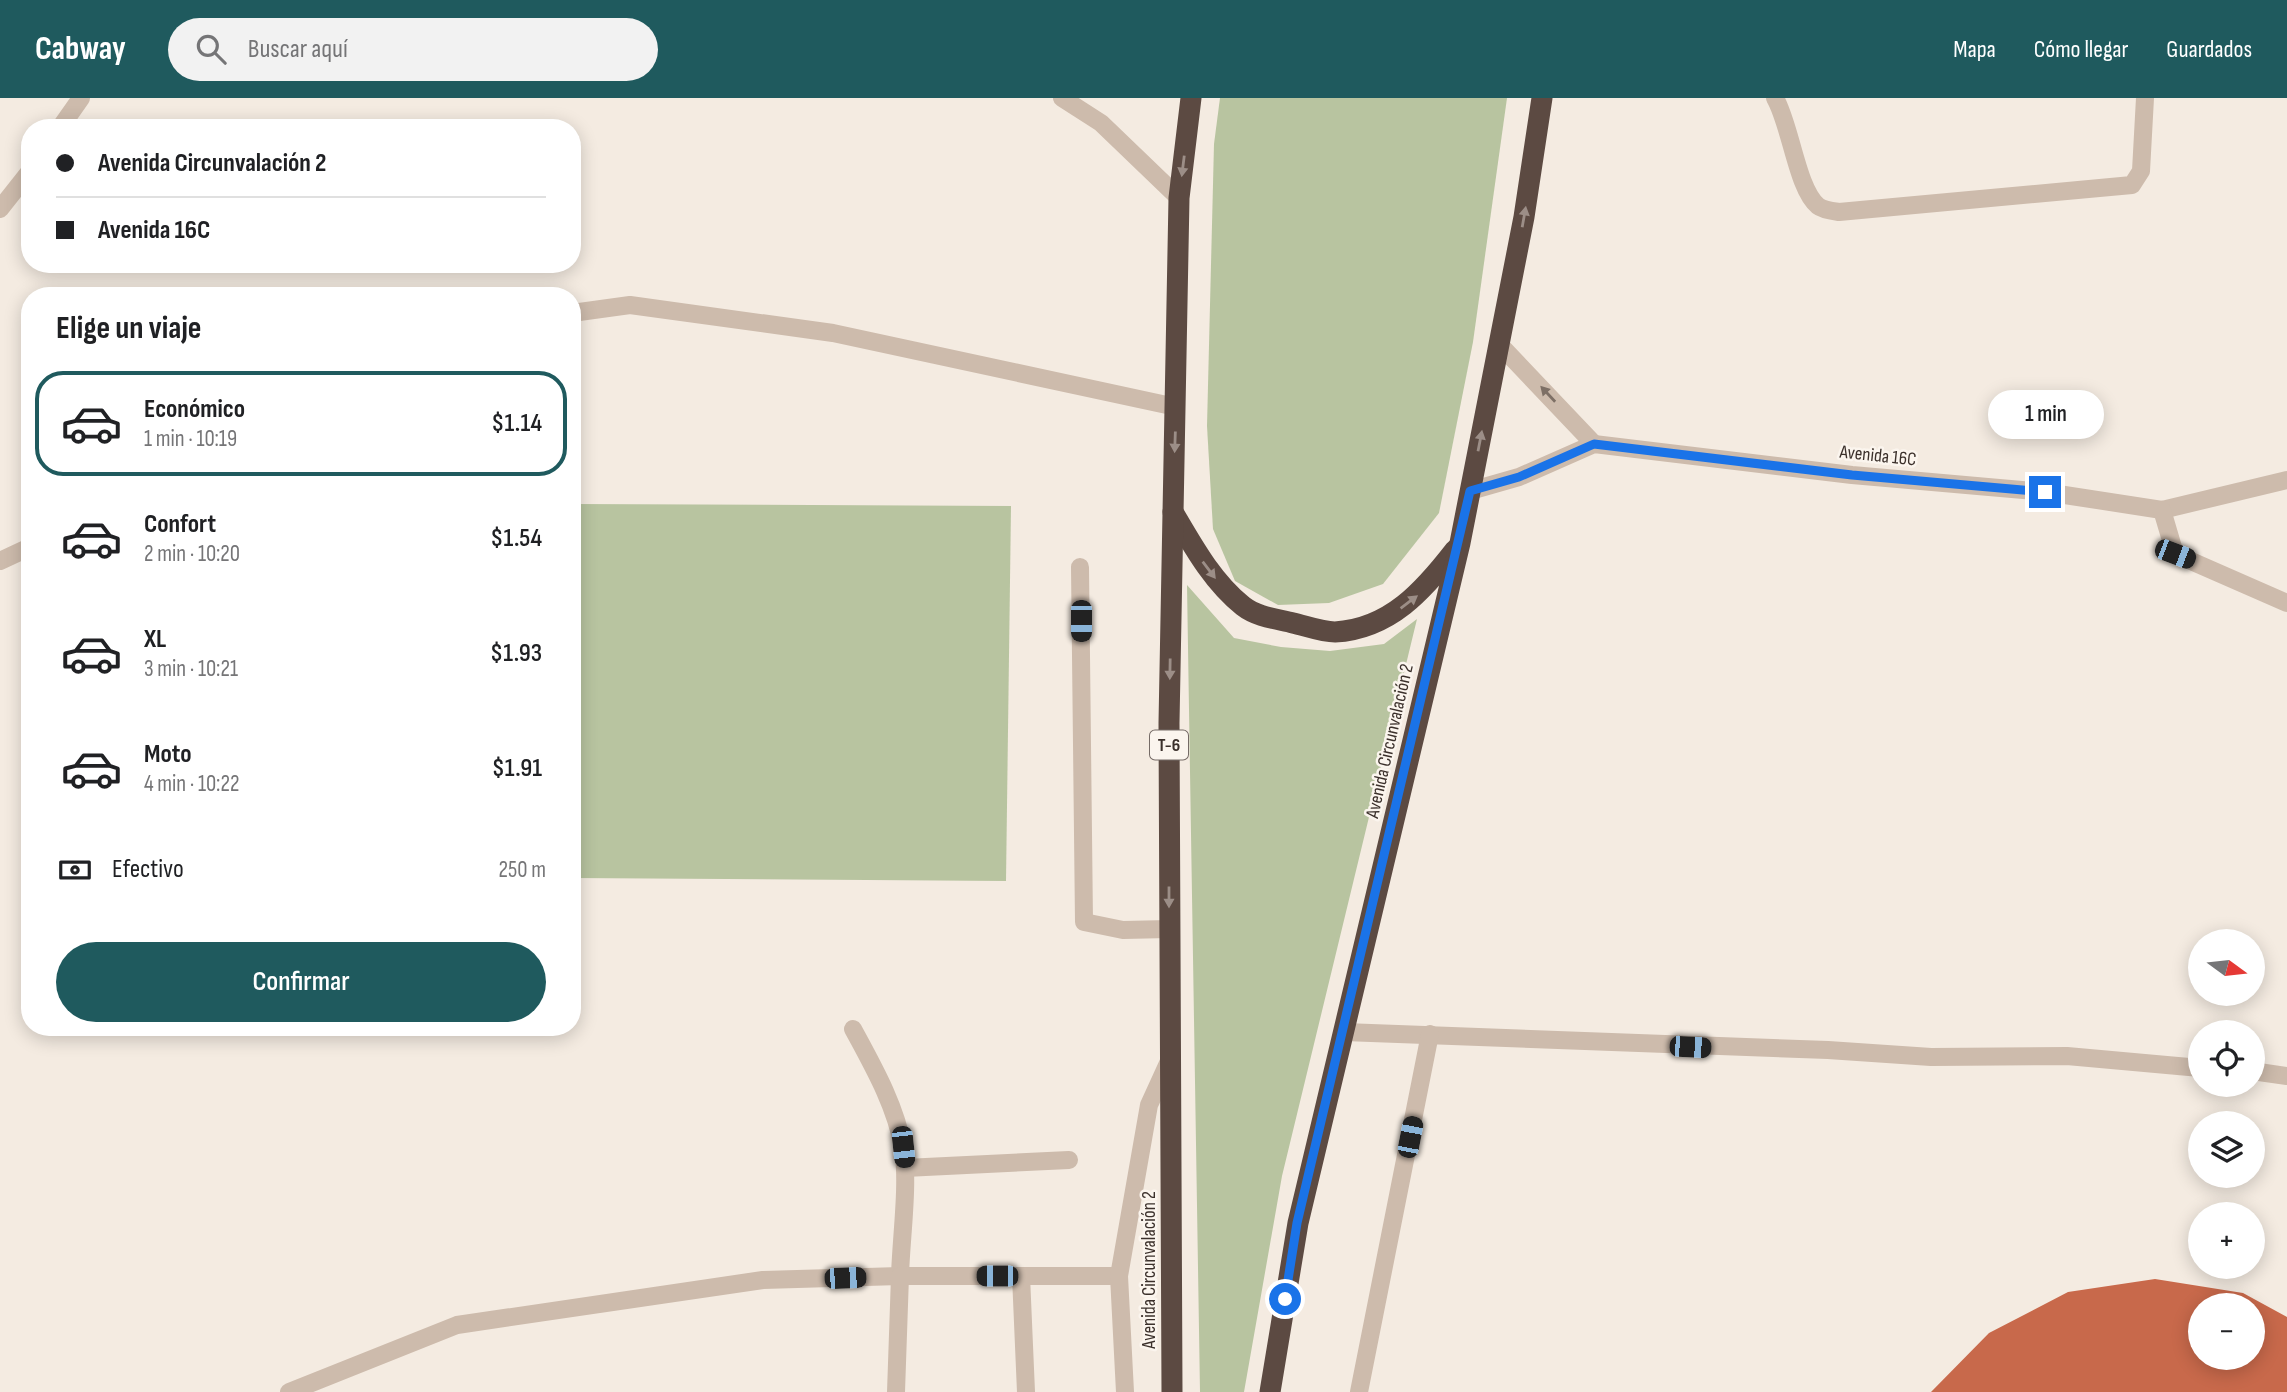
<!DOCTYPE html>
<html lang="es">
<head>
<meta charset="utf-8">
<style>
  :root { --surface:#fff; --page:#f2f2f2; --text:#202124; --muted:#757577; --line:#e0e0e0; --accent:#1f5a5e }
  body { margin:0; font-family:"Sofia Sans Condensed",sans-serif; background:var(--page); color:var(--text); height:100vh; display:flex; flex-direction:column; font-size:26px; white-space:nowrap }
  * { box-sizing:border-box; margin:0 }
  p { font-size:23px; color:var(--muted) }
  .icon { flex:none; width:38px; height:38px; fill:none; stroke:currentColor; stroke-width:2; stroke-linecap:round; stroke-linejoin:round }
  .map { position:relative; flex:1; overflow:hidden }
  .drawer { position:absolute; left:21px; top:189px; width:560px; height:749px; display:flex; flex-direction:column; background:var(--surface); border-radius:28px; box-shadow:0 4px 18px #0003 }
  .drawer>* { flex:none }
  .hud { position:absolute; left:21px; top:21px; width:560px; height:154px; border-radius:28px; box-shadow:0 4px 18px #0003; display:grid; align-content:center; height:154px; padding:0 35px; background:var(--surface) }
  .needle { width:46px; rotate:105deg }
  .controls { position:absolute; left:2188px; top:831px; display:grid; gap:14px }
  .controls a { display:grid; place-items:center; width:77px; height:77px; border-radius:50%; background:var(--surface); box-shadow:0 4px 18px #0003; font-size:35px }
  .end { position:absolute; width:32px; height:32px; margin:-16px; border:9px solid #1a73e8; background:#fff; box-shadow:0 0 0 4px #fff }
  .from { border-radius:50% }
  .bubble { position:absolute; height:49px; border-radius:24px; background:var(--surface); box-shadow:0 4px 18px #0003; font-size:23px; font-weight:600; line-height:49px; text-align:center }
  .car { position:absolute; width:21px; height:42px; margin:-21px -10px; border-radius:9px; box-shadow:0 0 5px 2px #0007; background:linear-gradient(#222 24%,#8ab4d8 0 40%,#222 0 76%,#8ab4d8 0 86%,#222 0) }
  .hud b { display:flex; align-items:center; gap:24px; height:66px; font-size:26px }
  .hud b+b { border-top:2px solid var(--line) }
  .hud i { width:18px; height:18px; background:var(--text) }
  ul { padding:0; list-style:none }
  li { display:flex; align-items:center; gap:21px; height:105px; margin:0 14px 10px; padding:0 21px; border:4px solid transparent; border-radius:28px }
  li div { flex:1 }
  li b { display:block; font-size:26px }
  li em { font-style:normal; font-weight:600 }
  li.active { border-color:var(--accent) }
  li>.icon { width:63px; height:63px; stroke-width:1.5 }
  h2 { padding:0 35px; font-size:32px; line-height:84px }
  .pay { display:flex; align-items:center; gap:18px; height:77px; padding:0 35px; font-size:26px }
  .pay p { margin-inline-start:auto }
  .primary-button { display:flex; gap:14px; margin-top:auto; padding:14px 35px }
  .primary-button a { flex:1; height:80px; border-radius:42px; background:var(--accent); color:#fff; font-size:28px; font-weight:600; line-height:80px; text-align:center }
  header { display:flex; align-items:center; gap:42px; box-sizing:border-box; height:98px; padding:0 35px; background:var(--accent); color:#fff }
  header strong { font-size:33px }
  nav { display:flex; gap:38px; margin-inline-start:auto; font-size:24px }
  .search { width:490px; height:63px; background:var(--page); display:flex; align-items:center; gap:18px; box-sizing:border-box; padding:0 24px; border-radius:38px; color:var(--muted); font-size:26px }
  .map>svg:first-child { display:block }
  .green { fill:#b8c4a0 }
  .building { fill:#c8694b; fill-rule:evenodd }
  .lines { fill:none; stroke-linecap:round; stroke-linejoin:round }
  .minor { stroke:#cdbbac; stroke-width:18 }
  .highway { stroke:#5c4a42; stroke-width:21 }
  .oneway { fill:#9c8e87 }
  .oneway2 { fill:#7d6f65 }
  .route { stroke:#1a73e8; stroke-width:9 }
  .labels { text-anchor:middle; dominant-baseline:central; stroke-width:5; stroke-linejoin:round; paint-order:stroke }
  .shield { fill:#fbf5ee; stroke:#756b66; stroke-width:2 }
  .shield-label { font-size:18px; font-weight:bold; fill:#3b302b }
  .street-label { font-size:19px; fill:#3b302b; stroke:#fbf5ee }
</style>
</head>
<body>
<header>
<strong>Cabway</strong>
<div class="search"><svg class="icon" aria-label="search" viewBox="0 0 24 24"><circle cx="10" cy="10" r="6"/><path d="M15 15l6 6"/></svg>Buscar aquí</div>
<nav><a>Mapa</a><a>Cómo llegar</a><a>Guardados</a></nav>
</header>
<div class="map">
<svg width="2287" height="1294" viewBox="0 0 2287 1294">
  <rect width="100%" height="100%" fill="#f4ebe1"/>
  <g class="green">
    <path d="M1220 0H1507L1473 244 1439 415 1383 486 1329 505 1278 507 1235 483 1213 431 1207 328 1214 46Z"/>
    <path d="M572 406 1011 408 1006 783 572 780Z"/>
    <path d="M1187 487 1234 540 1281 549 1330 553 1384 546 1417 521 1282 1078 1244 1294H1200Z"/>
  </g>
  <path class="building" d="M2155 1181 2243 1195 2287 1219V1294H1931L1989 1235 2068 1194ZM2200 1208H2252V1260H2200Z"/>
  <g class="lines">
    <g class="minor">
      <path d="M1062 0 1101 25 1179 100"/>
      <path d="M1775 0C1791 28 1797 91 1818 108 1823 112 1832 113 1839 114L2132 87 2141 73 2145 0"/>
      <path d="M60 30 81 0"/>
      <path d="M0 111 30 73"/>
      <path d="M572 215 630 207 833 235 1176 309"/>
      <path d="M1499 246 1594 346"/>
      <path d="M1470 393 1519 379 1594 346 1852 377 2045 394 2162 412 2287 382"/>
      <path d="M2162 412 2175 456 2287 505"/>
      <path d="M0 463 30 449"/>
      <path d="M1080 469 1084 824 1123 832 1169 831"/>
      <path d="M1344 934 1828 952 1931 959 2067 958 2200 970"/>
      <path d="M2252 973 2287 978"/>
      <path d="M905 1070 1069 1062"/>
      <path d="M1021 1178 1026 1294"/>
      <path d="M289 1294 457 1227 763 1182 900 1178C901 1140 909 1086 903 1050 896 1008 873 968 853 931"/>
      <path d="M896 1294 900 1178H1119"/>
      <path d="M1125 1294 1119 1178 1149 1007 1170 961"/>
      <path d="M1359 1294 1430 936"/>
    </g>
    <g class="highway">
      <path d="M1173 414C1193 448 1212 483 1243 508 1257 519 1277 521 1293 525 1306 528 1322 534 1335 534 1390 531 1424 492 1455 452"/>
      <path d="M1172 1294 1169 625 1179 100 1191 0"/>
      <path d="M1270 1294 1298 1125 1460 445 1524 119 1542 0"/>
    </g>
  </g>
  <defs><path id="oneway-solid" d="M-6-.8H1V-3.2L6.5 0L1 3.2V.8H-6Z" transform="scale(1.75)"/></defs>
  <g class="oneway">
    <use href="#oneway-solid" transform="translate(1183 68) rotate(97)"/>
    <use href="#oneway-solid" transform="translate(1524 119) rotate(-80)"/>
    <use href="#oneway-solid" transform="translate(1480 343) rotate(-79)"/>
    <use href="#oneway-solid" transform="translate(1175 344) rotate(92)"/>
    <use href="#oneway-solid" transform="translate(1209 472) rotate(53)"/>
    <use href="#oneway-solid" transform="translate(1409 504) rotate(-37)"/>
    <use href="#oneway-solid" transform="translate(1170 571) rotate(91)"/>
    <use href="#oneway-solid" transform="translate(1169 799) rotate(90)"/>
  </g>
  <use class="oneway2" href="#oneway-solid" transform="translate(1548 296) rotate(-133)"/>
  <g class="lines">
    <path class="route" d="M1285 1201 1297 1125 1470 393 1519 379 1594 346 1852 377 2045 394"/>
  </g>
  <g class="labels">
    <rect class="shield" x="1150" y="632.5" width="38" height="29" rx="5"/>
    <g class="shield-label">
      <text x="1169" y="647">T-6</text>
    </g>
    <g class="street-label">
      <text transform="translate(1878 358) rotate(6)">Avenida 16C</text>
      <text transform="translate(1390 643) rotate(-77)">Avenida Circunvalación 2</text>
      <text transform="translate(1149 1172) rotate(-90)">Avenida Circunvalación 2</text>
    </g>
  </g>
</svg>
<div class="controls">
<a><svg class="needle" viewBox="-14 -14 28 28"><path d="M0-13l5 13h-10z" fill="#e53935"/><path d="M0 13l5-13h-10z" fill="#757577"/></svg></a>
<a><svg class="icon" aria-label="locate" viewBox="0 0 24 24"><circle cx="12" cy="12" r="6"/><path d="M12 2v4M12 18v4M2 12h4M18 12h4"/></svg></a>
<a><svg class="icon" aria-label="layers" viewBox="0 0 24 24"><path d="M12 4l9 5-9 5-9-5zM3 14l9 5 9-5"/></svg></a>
<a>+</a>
<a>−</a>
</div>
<i class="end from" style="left:1285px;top:1201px"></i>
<i class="end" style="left:2045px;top:394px"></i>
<div class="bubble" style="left:1988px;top:292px;width:116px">1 min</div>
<i class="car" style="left:2175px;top:456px;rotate:111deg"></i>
<i class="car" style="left:1081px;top:523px;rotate:180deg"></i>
<i class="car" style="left:1690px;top:949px;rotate:93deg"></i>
<i class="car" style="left:1410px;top:1039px;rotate:11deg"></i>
<i class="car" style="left:903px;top:1049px;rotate:174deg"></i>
<i class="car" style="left:997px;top:1178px;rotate:270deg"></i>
<i class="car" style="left:845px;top:1180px;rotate:88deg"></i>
<div class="hud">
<b><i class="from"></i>Avenida Circunvalación 2</b>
<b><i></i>Avenida 16C</b>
</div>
<section class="drawer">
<h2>Elige un viaje</h2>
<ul>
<li class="active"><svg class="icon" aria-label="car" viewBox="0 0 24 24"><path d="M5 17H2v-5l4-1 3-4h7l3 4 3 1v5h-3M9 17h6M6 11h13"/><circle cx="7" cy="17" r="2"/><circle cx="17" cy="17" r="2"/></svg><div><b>Económico</b><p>1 min · 10:19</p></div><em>$1.14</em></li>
<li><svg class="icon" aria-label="car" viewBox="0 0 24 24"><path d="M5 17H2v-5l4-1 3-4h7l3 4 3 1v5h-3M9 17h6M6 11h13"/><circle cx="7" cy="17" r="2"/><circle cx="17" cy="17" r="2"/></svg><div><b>Confort</b><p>2 min · 10:20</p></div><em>$1.54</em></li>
<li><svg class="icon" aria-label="car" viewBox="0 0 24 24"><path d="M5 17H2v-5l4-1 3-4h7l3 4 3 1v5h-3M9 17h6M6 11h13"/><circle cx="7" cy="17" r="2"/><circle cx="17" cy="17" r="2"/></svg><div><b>XL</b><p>3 min · 10:21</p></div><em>$1.93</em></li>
<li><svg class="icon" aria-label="car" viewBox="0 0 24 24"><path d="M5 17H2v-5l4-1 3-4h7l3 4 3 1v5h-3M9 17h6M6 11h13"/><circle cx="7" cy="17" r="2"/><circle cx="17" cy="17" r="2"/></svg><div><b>Moto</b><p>4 min · 10:22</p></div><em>$1.91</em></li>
</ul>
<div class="pay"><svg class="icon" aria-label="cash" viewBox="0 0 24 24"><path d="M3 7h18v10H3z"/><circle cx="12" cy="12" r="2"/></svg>Efectivo<p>250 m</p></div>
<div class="primary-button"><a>Confirmar</a></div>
</section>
</div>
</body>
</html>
